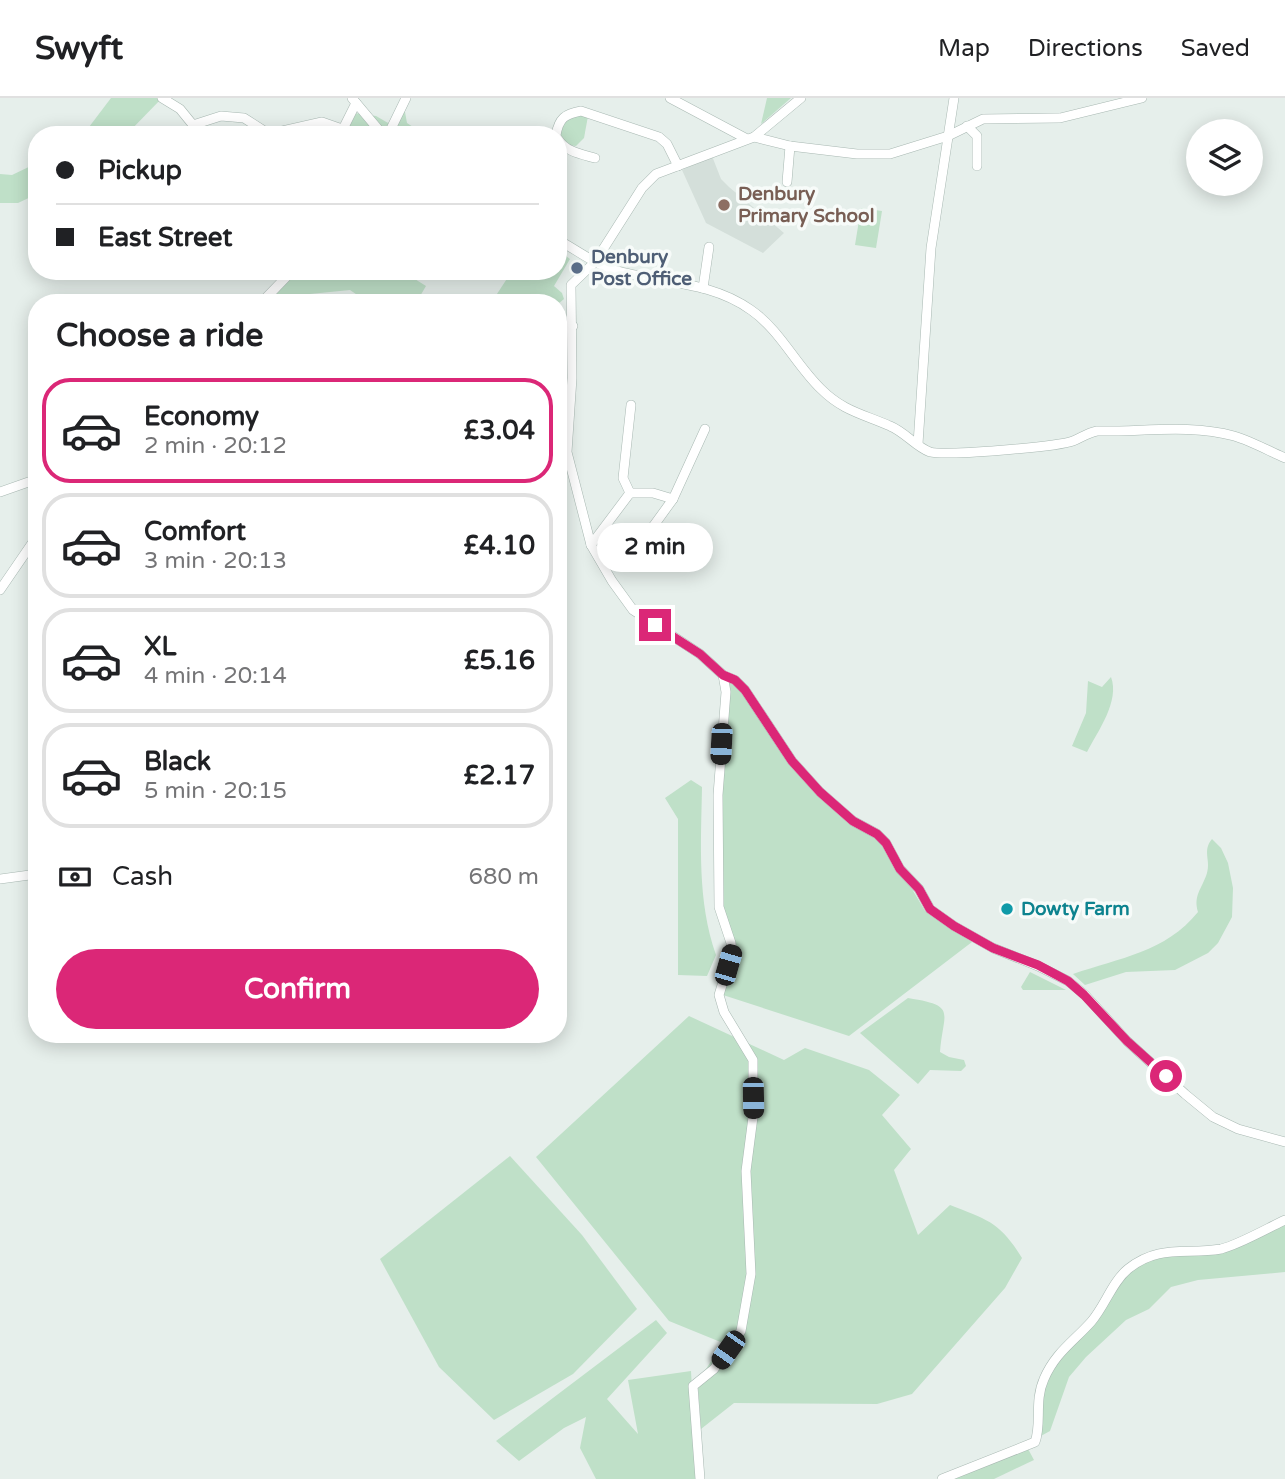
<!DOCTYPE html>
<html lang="en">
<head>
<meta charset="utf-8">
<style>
  :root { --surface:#fff; --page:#f6f6f6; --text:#202124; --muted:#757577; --line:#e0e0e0; --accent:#db2777 }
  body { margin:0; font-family:"Varela Round",sans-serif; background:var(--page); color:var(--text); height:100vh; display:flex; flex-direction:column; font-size:26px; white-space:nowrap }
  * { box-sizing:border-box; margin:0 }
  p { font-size:23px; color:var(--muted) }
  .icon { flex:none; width:38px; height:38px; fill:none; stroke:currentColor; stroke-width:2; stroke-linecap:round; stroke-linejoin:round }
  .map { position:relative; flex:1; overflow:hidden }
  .drawer { position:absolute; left:28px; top:196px; width:539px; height:749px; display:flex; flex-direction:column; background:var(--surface); border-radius:28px; box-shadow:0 4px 18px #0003 }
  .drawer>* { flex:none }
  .hud { position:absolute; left:28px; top:28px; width:539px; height:154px; border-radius:28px; box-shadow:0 4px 18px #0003; display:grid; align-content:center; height:154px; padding:0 28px; background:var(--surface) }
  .controls { position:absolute; left:1186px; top:21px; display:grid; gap:14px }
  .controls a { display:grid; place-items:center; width:77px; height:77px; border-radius:50%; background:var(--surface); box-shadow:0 4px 18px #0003; font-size:35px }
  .end { position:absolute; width:32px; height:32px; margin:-16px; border:9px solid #db2777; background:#fff; box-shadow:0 0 0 4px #fff }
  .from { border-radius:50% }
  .bubble { position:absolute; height:49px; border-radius:24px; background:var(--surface); box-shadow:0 4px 18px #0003; font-size:23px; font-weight:800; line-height:49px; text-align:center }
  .car { position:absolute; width:21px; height:42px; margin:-21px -10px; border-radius:9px; box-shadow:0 0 5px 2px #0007; background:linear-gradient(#222 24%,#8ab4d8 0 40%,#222 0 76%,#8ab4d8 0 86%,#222 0) }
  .hud b { display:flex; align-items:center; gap:24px; height:66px; font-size:26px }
  .hud b+b { border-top:2px solid var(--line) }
  .hud i { width:18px; height:18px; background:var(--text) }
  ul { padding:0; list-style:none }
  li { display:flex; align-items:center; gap:21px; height:105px; margin:0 14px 10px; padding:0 14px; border:4px solid var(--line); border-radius:28px }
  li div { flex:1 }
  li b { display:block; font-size:26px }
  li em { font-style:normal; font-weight:800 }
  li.current { border-color:var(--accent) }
  li>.icon { width:63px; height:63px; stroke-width:1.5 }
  h2 { padding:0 28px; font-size:32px; line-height:84px }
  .pay { display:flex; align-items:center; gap:18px; height:77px; padding:0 28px; font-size:26px }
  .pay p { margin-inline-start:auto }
  .button { display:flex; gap:14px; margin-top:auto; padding:14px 28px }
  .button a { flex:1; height:80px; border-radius:42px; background:var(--accent); color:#fff; font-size:28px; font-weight:800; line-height:80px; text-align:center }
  header { display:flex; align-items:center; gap:42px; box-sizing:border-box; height:98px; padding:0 35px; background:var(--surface); border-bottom:2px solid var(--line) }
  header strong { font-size:33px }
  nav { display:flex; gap:38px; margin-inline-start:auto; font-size:24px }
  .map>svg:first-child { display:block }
  .built { fill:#d4dfda }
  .green { fill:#bfe0c8 }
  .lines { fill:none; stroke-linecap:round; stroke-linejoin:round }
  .minor-casing { stroke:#a8b8b2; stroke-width:10 }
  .minor { stroke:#fff; stroke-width:9 }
  .route { stroke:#db2777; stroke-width:9 }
  .education-dot { fill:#8d6e63; stroke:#f7fbf9; stroke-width:2.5 }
  .service-dot { fill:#5c6f8a; stroke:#f7fbf9; stroke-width:2.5 }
  .culture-dot { fill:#0f9aa8; stroke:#f7fbf9; stroke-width:2.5 }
  .labels { text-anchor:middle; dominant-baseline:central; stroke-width:7; stroke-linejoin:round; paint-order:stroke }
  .education-label { font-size:19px; font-weight:bold; fill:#785e54; stroke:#f7fbf9; text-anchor:start }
  .service-label { font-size:19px; font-weight:bold; fill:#4e5e75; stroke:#f7fbf9; text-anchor:start }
  .culture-label { font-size:19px; font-weight:bold; fill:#0d838f; stroke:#f7fbf9; text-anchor:start }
</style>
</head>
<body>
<header>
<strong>Swyft</strong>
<nav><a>Map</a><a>Directions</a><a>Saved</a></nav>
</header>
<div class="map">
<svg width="1285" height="1381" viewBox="0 0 1285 1381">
  <rect width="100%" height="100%" fill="#e6efeb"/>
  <path class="built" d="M712 58 721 81 729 89 784 135 763 155 706 125 682 72Z"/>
  <g class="green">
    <path d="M111 0H162L126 37H83Z"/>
    <path d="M767 0H791L761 26Z"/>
    <path d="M403 12 405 14 407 25 413 29 408 37H344L354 15 376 18 395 29Z"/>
    <path d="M575 15 588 18 584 40 576 48 567 47 560 36 561 25Z"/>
    <path d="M37 65V96L18 105H0V76L12 77Z"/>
    <path d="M861 110 882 113 876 150 855 147Z"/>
    <path d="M558 152 570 161 554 188 562 195 564 201 558 206 507 205 495 199 512 173H540L537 177 541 181 547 174 550 176 558 173V160L561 157Z"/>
    <path d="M296 173H402L426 188 416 205H369L350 192 290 198 276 205H268Z"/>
    <path d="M1111 579C1120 603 1098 633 1087 654L1072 648 1086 615 1088 583 1102 589Z"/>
    <path d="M727 582 743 594 788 665 883 748 893 767 912 791 925 813 972 844 849 938 723 897 735 854 723 807 722 697 730 595Z"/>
    <path d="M691 682 702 689C701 745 697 803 716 857L707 878 678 877V721L665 700Z"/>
    <path d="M1212 741 1221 750 1228 765 1233 790 1232 819 1218 845 1208 855 1175 872 1126 874 1085 887 1073 876C1119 860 1166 854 1198 814 1193 797 1202 791 1207 775 1211 762 1202 753 1212 741Z"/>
    <path d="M1030 874 1066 892H1023L1021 889Z"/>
    <path d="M908 900C958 908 943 913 940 954L949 959 964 962 966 968 961 973 930 972 918 986 860 935Z"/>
    <path d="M689 918 784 962 805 950 869 972 900 997 882 1017 911 1051 894 1072 918 1137 950 1107C988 1122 1000 1124 1022 1160L1005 1190 912 1296 877 1306 734 1305 701 1331 698 1289 706 1271 723 1245 669 1223 536 1059Z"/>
    <path d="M510 1058 582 1137 637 1211 573 1276 494 1322 439 1269 380 1161Z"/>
    <path d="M1285 1122V1174L1198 1182 1171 1189 1149 1211 1126 1222 1086 1259 1069 1279 1050 1333 1039 1339 1037 1313 1051 1269 1128 1174 1148 1157 1225 1151Z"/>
    <path d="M656 1222 667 1235 607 1301 638 1336 628 1282 691 1273 697 1381H596L580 1350 586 1319 564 1330 519 1363 496 1343Z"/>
    <path d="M1027 1349 1034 1362 994 1381H948Z"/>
  </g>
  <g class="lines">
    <defs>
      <g id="minor">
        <path d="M162 0 180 11 193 27 221 18 244 20 269 36 322 24 342 31"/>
        <path d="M352 0 383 37"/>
        <path d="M670 0 747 41"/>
        <path d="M801 0 754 39 656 76 642 90 595 164 571 187 572 280 567 354 591 447 612 483 633 512 700 556 723 577 735 582 745 592 792 663 820 694 853 723 877 736 886 745 900 771 919 791 930 811 954 828 993 850 1038 868 1068 883 1085 897 1127 943 1185 996 1213 1019 1238 1031 1285 1044"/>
        <path d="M967 28 977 38V68"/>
        <path d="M341 35 356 5"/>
        <path d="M388 37 406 0"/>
        <path d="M556 37C559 20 565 16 581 13L659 39 667 46 678 68"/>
        <path d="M754 39 790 48 857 56H890L948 38 983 21 1060 20 1142 0"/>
        <path d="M558 41C566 54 581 56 595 60"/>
        <path d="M787 84 790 48"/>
        <path d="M558 142C577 152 594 166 614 172 660 185 711 183 751 212 780 232 796 267 821 291 843 313 863 316 890 328 905 334 916 349 930 354 946 358 1056 349 1073 343 1081 340 1087 335 1097 333 1142 334 1190 326 1234 338 1251 343 1269 353 1285 360"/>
        <path d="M703 190 709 149"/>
        <path d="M261 205 292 173"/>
        <path d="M558 230 573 228"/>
        <path d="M918 346 931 150 954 0"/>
        <path d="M0 394 37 381"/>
        <path d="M630 395H653L673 401"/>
        <path d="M591 447 630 395 623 380 631 307"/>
        <path d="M614 464 652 430 673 401 705 331"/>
        <path d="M0 492 37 438"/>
        <path d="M0 781 37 776"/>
        <path d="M700 1381 693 1288 714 1271 741 1233 751 1176 746 1073 753 1019V962L724 914 719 897 732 854 731 845 719 809 718 697 726 594 723 577"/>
        <path d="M942 1381 1035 1344C1042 1326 1034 1303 1044 1281 1055 1255 1073 1244 1091 1224 1105 1208 1112 1184 1128 1171 1159 1146 1186 1157 1221 1151 1238 1147 1268 1130 1285 1122"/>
      </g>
    </defs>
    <use href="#minor" class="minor-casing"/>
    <use href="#minor" class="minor"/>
  </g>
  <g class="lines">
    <path class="route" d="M655 527 700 556 723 577 735 582 745 592 792 663 820 694 853 723 877 736 886 745 900 771 919 791 930 811 954 828 993 850 1038 867 1068 883 1084 897 1127 943 1166 978"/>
  </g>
  <circle class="education-dot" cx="724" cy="107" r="7"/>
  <circle class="service-dot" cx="577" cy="170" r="7"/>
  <circle class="culture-dot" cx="1007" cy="811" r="7"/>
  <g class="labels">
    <g class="education-label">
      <text x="738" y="96">Denbury<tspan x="738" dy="22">Primary School</tspan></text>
    </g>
    <g class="service-label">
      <text x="591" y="159">Denbury<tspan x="591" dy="22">Post Office</tspan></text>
    </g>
    <g class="culture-label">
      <text x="1021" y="811">Dowty Farm</text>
    </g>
  </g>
</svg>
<div class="controls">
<a><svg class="icon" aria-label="layers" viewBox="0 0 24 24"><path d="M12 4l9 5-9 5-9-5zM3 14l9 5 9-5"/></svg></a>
</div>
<i class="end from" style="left:1166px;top:978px"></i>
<i class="end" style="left:655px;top:527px"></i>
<div class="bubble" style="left:597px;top:425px;width:116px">2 min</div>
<i class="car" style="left:721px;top:646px;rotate:183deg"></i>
<i class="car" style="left:728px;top:867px;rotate:16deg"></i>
<i class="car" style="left:753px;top:1000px;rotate:179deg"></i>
<i class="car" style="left:728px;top:1252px;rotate:215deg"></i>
<div class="hud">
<b><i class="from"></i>Pickup</b>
<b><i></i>East Street</b>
</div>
<section class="drawer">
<h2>Choose a ride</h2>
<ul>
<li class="current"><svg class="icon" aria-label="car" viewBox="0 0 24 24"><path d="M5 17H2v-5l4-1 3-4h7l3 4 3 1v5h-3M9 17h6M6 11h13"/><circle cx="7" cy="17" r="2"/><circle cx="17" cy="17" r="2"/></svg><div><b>Economy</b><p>2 min · 20:12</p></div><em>£3.04</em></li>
<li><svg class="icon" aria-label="car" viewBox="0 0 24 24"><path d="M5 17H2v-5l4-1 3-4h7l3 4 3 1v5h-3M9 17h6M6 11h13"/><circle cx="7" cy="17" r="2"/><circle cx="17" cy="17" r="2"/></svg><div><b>Comfort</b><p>3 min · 20:13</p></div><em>£4.10</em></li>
<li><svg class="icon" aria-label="car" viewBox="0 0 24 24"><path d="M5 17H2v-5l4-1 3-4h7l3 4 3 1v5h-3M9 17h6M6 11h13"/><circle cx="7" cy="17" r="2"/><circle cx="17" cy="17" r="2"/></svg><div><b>XL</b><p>4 min · 20:14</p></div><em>£5.16</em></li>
<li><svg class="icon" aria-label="car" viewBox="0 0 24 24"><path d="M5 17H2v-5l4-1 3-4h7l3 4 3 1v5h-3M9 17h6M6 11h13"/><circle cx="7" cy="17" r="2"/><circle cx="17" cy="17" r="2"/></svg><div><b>Black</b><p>5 min · 20:15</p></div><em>£2.17</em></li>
</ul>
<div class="pay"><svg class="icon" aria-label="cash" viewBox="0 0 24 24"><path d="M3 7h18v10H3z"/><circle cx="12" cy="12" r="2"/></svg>Cash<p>680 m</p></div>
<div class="button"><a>Confirm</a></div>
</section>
</div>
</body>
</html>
